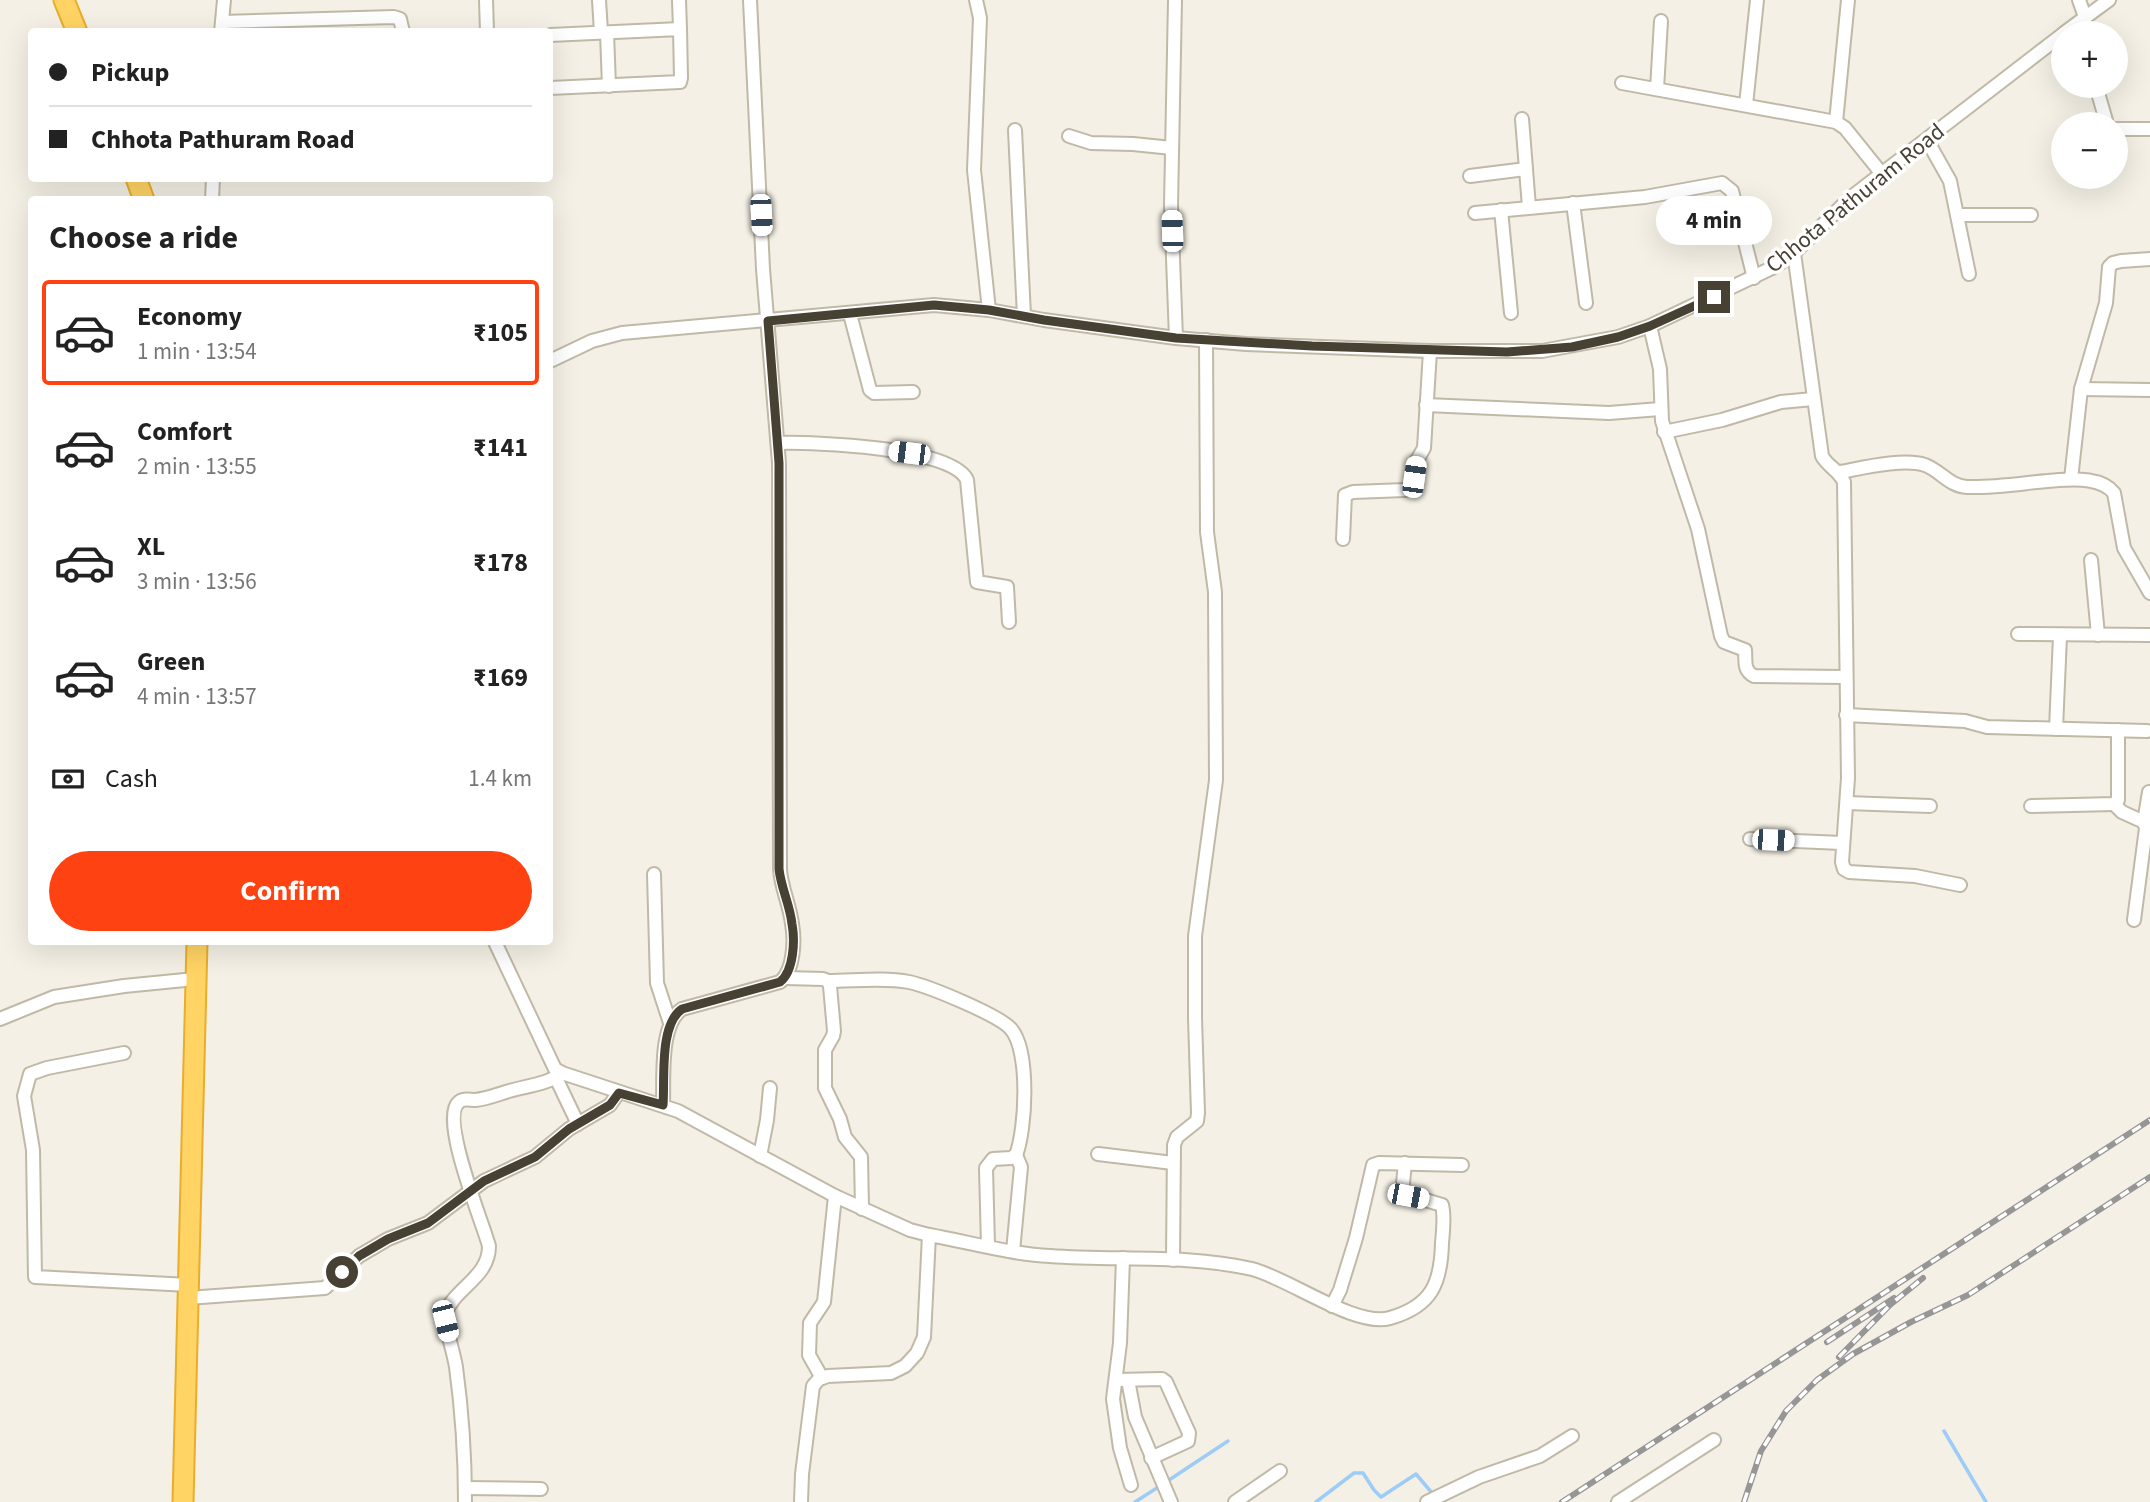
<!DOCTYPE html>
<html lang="en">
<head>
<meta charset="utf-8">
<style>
  :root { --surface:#fff; --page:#f6f6f6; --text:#222; --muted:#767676; --line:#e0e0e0; --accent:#ff4211 }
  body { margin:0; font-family:"Source Sans 3",sans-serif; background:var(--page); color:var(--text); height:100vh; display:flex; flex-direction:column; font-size:26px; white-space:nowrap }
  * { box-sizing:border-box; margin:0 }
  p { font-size:23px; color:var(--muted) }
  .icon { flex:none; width:38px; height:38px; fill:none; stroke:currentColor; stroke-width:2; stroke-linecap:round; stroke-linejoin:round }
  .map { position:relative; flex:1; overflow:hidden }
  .drawer { position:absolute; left:28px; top:196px; width:525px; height:749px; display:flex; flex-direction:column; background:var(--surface); border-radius:7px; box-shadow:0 7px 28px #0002 }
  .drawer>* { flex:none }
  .guide { position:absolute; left:28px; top:28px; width:525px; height:154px; border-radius:7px; box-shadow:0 7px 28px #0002; display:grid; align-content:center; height:154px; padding:0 21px; background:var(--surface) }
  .buttons { position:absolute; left:2051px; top:21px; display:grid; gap:14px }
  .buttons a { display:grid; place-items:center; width:77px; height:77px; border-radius:50%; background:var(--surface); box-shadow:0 7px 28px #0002; font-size:35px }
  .end { position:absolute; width:32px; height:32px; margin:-16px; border:9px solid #474134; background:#fff; box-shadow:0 0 0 4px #fff }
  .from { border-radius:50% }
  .bubble { position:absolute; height:49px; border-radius:24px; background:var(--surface); box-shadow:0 7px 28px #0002; font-size:23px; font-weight:700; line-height:49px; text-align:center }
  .car { position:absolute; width:21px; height:42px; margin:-21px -10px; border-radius:9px; box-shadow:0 0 5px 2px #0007; background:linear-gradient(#fff 24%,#345 0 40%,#fff 0 76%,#345 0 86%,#fff 0) }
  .guide b { display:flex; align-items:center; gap:24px; height:66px; font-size:26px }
  .guide b+b { border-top:2px solid var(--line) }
  .guide i { width:18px; height:18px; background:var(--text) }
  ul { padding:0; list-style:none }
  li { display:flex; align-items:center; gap:21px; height:105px; margin:0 14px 10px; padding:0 7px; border:4px solid transparent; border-radius:7px }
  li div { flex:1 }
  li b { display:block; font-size:26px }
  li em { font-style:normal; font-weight:700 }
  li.selected { border-color:var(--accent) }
  li>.icon { width:63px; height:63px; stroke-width:1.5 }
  h2 { padding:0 21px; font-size:32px; line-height:84px }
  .pay { display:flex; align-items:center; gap:18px; height:77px; padding:0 21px; font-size:26px }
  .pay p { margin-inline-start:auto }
  .button { display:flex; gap:14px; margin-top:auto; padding:14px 21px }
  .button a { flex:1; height:80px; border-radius:42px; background:var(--accent); color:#fff; font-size:28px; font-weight:700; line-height:80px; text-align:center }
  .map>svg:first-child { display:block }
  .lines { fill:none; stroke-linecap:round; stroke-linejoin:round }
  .stream { stroke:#9dccf6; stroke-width:3.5 }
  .minor-casing { stroke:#c0b9a7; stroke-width:16 }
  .highway-casing { stroke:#e9ad2a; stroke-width:23 }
  .minor { stroke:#fff; stroke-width:12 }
  .highway { stroke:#ffd465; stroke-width:19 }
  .rail-casing { stroke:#969696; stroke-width:6 }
  .rail { stroke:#fff; stroke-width:3.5; stroke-dasharray:10; stroke-linecap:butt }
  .route { stroke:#474134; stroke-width:9 }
  .labels { text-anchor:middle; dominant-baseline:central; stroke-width:7; stroke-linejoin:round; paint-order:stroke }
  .street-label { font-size:23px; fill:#474134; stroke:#fff }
</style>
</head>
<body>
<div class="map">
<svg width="2150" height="1502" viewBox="0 0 2150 1502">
  <rect width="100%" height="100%" fill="#f4f0e5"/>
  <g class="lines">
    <g class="stream">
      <path d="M1944 1431 1986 1502"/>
      <path d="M1166 1482 1228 1441"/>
      <path d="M1135 1502 1160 1486"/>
      <path d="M1316 1502 1354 1473H1363L1374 1490 1381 1497 1416 1474 1432 1493"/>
    </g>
    <defs>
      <g id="minor">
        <path d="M486 0 487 32"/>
        <path d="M599 0 601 32"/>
        <path d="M679 0 680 29"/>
        <path d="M976 0 980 18 974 170 989 310"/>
        <path d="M1175 0 1171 205 1176 338"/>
        <path d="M2079 0 2085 17"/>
        <path d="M222 22 394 17 400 19 403 32"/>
        <path d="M221 32 224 0"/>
        <path d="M607 33 609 86"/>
        <path d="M2064 33 2109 0"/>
        <path d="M550 35 680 29 681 78 680 82 550 88"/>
        <path d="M1622 83 1836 122 1845 128 1882 174"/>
        <path d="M2096 86 2107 124"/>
        <path d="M1657 89 1661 21"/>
        <path d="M1746 105 1757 0"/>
        <path d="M1522 119 1529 207"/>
        <path d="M1836 122 1848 0"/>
        <path d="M2116 129H2150"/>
        <path d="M1015 130 1024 316"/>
        <path d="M1069 136 1091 143 1133 144 1172 148"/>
        <path d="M1927 140 1950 181 1969 274"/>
        <path d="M1470 176 1526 169"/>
        <path d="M212 200 213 178"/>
        <path d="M1573 203 1586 303"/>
        <path d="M1501 210 1511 313"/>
        <path d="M1475 213 1645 197 1722 183 1732 191 1754 278"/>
        <path d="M1959 215H2031"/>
        <path d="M1794 253 1822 456C1828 467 1839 470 1844 482L1848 778 1842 862 1844 869 1849 872 1915 876 1960 885"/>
        <path d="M850 314 870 390 874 393 913 392"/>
        <path d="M1650 326 1660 369 1662 421 1698 529 1721 636 1724 642 1745 650C1746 662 1743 670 1754 676L1845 677"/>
        <path d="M550 361 592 341 622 333 934 305 989 310 1044 320 1176 338 1246 344 1430 351H1542L1618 337 1650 326 1776 266 1794 253 1850 198 2063 34"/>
        <path d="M2081 389 2150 390"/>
        <path d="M1426 405 1609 413 1660 409"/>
        <path d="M1664 432 1722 420 1781 402 1813 399"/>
        <path d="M778 443C814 442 952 447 967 480L977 582 1007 587 1009 622"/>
        <path d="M1840 472C1862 468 1904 458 1925 465 1941 471 1949 486 1967 487 1997 488 2029 482 2059 480 2077 479 2102 478 2114 493L2124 548 2150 593"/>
        <path d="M2071 479 2081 389 2106 303 2109 267 2113 263 2121 261 2150 259"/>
        <path d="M1343 539 1345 495 1353 492 1405 490 1411 486 1416 462 1424 448 1430 351"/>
        <path d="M2091 560 2098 635"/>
        <path d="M2018 634 2150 635"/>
        <path d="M1846 715 1965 721 1987 727 2147 731"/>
        <path d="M2056 729 2060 636"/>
        <path d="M1847 803 1930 806"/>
        <path d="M2114 804 2122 812 2144 822 2146 828 2134 920"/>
        <path d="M2031 806 2114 804 2118 800V730"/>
        <path d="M2144 822 2149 792"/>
        <path d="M1750 839 1842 843"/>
        <path d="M654 874 657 983 670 1023"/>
        <path d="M495 942 555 1069 562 1073 678 1111 835 1196 910 1230 929 1235"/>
        <path d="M786 978 823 979 828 981 830 986 834 1031 833 1036 825 1050V1088L840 1119 845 1137 861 1157 862 1209"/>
        <path d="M828 981C854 981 883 977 909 982 928 986 999 1015 1011 1029 1030 1051 1026 1129 1016 1155L1011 1158 993 1159 986 1168 988 1246"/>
        <path d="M0 1019 54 997 124 986 195 979"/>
        <path d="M124 1053 47 1068 30 1074 24 1096 33 1150 35 1277 189 1285"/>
        <path d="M556 1078 578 1124"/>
        <path d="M663 1105C664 1078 659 1025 682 1009L780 982C794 971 795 940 792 924 790 905 781 888 780 869L779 463 763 269 750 0"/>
        <path d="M1098 1154 1173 1163"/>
        <path d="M760 1156 767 1120 770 1088"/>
        <path d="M1013 1251 1021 1167 1016 1155"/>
        <path d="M1123 1258 1120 1343 1113 1399 1120 1448 1131 1485"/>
        <path d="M1173 1260 1174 1145 1177 1137 1197 1121 1198 1113 1195 1018V936L1216 780 1215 592 1207 532 1206 340"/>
        <path d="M188 1298 325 1288 359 1256 388 1239 428 1223 484 1181 535 1157 569 1129 610 1105 619 1092"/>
        <path d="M1332 1306 1340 1290 1356 1238 1373 1165 1379 1163 1462 1165"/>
        <path d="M822 1378 809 1355 810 1323 824 1302 835 1196"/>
        <path d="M1116 1380 1162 1379 1166 1382 1189 1433 1188 1441 1151 1458"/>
        <path d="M1128 1380 1135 1417 1171 1502"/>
        <path d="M465 1488 541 1489"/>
        <path d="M465 1502C465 1457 462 1411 456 1367 453 1349 446 1332 445 1314 455 1287 489 1278 489 1246 483 1223 439 1118 459 1102 463 1098 470 1100 475 1100 486 1099 496 1095 506 1092 524 1086 547 1085 562 1073"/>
        <path d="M801 1502 802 1474 813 1386 819 1379 828 1376 891 1373 905 1366 917 1353 924 1337 929 1235C969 1242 1009 1254 1050 1256 1117 1261 1186 1254 1252 1269 1288 1278 1356 1328 1390 1318 1432 1306 1441 1283 1442 1243 1443 1231 1445 1217 1442 1205L1402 1193 1405 1163"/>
        <path d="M1235 1502 1280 1471"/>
        <path d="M1427 1502 1479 1477 1540 1456 1572 1436"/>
        <path d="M1618 1502 1714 1440"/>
      </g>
      <g id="highway">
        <path d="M64 0 77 32"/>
        <path d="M136 178 144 200"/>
        <path d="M183 1502 197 942"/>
      </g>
    </defs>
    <use href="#minor" class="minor-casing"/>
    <use href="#highway" class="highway-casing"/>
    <use href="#minor" class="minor"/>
    <use href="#highway" class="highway"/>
    <defs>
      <g id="rail">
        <path d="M1827 1342 1894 1298"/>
        <path d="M1839 1357 1890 1305 1923 1278"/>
        <path d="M1562 1502 2150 1120"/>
        <path d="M1744 1502 1761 1451 1786 1411 1817 1380 1853 1354 1911 1322 1968 1295 2150 1177"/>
      </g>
    </defs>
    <use href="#rail" class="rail-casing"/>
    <use href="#rail" class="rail"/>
  </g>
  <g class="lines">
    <path class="route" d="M342 1272 359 1256 388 1239 428 1223 484 1181 535 1157 569 1129 610 1105 619 1093 663 1105C665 1078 659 1025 682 1009L780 982C794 971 795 940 792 924 790 905 781 888 779 869V463L768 321 934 305 989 310 1044 320 1176 338 1312 346 1507 352 1572 347 1618 337 1650 326 1714 297"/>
  </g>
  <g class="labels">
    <g class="street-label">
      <text transform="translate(1855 198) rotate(-39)">Chhota Pathuram Road</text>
    </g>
  </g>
</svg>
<div class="buttons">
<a>+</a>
<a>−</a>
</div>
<i class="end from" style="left:342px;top:1272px"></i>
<i class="end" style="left:1714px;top:297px"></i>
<div class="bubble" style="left:1656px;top:196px;width:116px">4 min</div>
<i class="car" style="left:761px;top:215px;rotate:177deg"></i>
<i class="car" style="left:1172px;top:231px;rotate:358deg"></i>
<i class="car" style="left:909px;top:453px;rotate:277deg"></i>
<i class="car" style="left:1414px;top:477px;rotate:8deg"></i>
<i class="car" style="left:1773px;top:840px;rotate:92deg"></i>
<i class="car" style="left:1408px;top:1196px;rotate:101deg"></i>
<i class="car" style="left:445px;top:1321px;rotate:166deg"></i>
<div class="guide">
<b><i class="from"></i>Pickup</b>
<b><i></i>Chhota Pathuram Road</b>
</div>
<section class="drawer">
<h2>Choose a ride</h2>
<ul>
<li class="selected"><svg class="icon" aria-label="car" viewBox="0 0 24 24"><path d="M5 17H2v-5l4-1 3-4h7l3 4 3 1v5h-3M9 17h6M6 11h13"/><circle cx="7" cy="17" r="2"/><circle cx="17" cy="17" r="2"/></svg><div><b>Economy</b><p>1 min · 13:54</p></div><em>₹105</em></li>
<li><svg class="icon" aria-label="car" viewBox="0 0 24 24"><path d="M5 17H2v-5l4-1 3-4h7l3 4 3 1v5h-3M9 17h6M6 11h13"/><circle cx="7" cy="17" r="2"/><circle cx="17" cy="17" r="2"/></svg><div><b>Comfort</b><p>2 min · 13:55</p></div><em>₹141</em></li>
<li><svg class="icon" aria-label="car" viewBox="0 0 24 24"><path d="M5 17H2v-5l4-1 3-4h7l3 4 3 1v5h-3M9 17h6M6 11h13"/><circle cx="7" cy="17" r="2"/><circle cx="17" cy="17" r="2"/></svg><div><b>XL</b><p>3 min · 13:56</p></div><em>₹178</em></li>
<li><svg class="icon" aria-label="car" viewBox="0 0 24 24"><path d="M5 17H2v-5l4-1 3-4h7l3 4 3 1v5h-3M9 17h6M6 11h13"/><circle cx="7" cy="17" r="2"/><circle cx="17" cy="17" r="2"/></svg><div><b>Green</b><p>4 min · 13:57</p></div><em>₹169</em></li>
</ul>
<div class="pay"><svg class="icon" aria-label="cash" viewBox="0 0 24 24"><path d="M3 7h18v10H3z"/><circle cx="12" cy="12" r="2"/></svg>Cash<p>1.4 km</p></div>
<div class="button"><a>Confirm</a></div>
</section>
</div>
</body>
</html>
